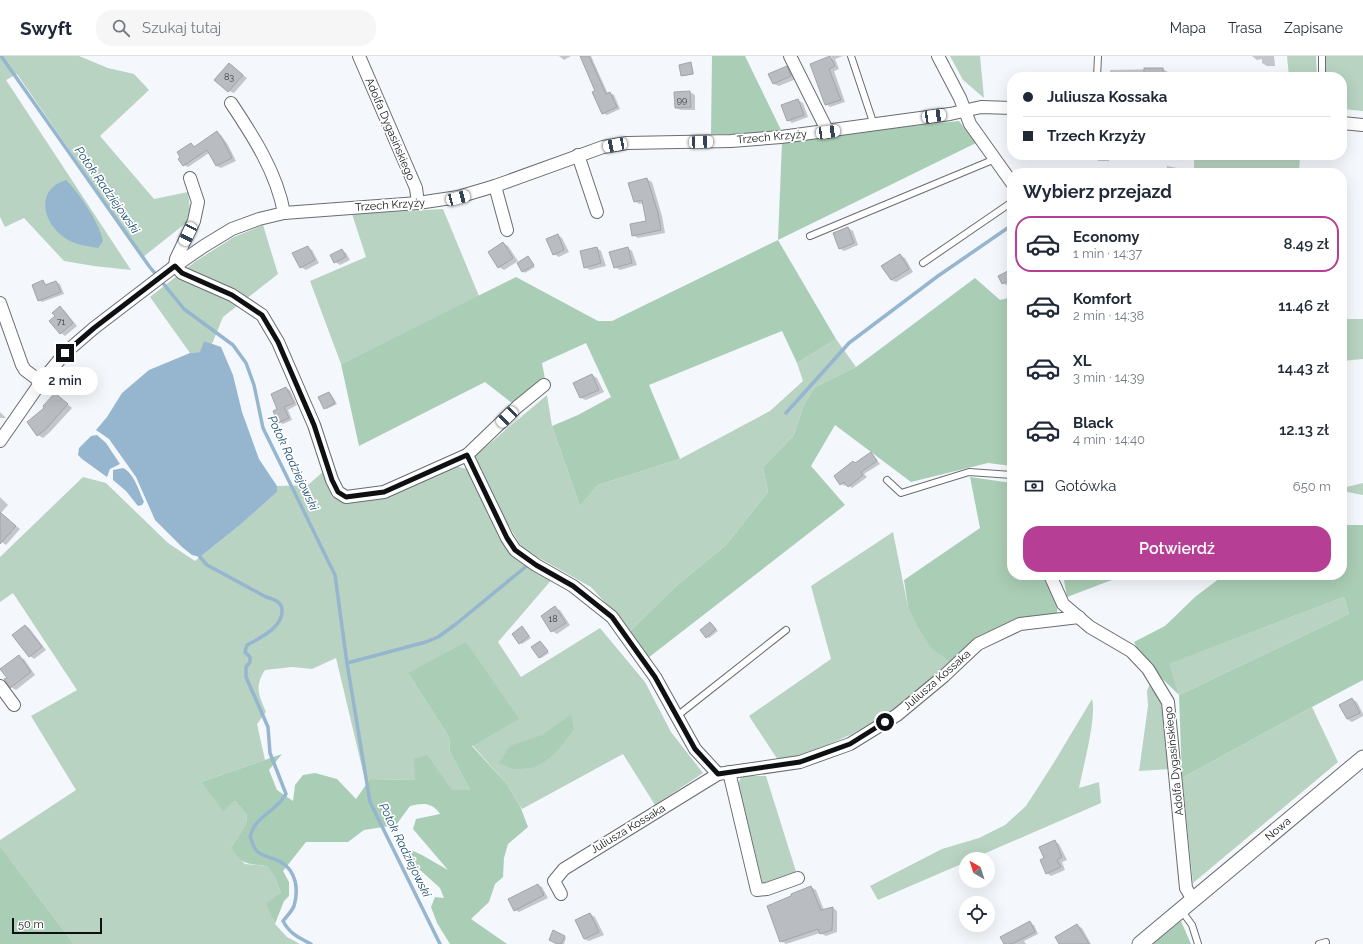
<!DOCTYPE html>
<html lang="pl">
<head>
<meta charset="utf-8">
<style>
  :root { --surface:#fff; --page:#f6f6f7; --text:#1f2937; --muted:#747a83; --line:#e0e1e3; --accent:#b63e94 }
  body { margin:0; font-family:Raleway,sans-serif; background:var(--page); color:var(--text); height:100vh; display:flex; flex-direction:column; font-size:15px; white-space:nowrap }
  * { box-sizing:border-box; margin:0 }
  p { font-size:13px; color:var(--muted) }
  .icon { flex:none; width:22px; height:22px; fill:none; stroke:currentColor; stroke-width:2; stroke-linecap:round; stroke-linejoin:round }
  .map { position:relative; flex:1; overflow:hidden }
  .panel { position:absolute; left:1007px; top:112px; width:340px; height:412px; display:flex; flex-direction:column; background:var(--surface); border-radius:16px; box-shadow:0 4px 16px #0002 }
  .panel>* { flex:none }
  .top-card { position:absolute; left:1007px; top:16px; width:340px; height:88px; border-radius:16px; box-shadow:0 4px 16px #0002; display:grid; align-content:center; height:88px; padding:0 16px; background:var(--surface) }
  .needle { width:26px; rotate:321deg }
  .buttons { position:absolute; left:959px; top:796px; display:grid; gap:8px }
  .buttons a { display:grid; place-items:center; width:36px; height:36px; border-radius:50%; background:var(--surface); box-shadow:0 4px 16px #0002; font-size:20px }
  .scale { position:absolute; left:12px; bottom:10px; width:90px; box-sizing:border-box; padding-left:4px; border:2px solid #0e1012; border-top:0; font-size:11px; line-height:14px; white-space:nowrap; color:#0e1012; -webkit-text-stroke:3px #fff; paint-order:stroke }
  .end { position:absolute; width:18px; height:18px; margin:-9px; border:5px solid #0e1012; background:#fff; box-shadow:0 0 0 2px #fff }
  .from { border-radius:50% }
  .bubble { position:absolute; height:28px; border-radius:14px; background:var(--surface); box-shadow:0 4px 16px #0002; font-size:13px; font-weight:600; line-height:28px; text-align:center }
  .car { position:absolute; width:12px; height:24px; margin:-12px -6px; border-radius:5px; box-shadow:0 0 3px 1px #0007; background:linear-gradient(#fff 24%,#345 0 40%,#fff 0 76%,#345 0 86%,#fff 0) }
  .top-card b { display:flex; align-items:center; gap:14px; height:38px; font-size:15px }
  .top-card b+b { border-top:1px solid var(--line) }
  .top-card i { width:10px; height:10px; background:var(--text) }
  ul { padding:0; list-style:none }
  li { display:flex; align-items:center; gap:12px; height:56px; margin:0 8px 6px; padding:0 8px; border:2px solid transparent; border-radius:16px }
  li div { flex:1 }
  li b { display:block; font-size:15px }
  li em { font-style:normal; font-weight:600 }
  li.on { border-color:var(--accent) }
  li>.icon { width:36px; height:36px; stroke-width:1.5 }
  h2 { padding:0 16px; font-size:18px; line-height:48px }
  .pay { display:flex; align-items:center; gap:10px; height:44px; padding:0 16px; font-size:15px }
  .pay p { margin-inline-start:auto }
  .cta { display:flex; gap:8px; margin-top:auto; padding:8px 16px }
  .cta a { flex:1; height:46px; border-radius:16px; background:var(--accent); color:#fff; font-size:16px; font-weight:600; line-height:46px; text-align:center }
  header { display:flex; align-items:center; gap:24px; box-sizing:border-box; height:56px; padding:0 20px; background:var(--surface); border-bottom:1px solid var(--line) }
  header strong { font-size:19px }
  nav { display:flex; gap:22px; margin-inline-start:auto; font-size:14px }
  .search { width:280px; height:36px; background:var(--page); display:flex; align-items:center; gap:10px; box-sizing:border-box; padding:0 14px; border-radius:16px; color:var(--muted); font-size:15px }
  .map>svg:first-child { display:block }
  .green { fill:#b8d3c1 }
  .forest { fill:#aacdb5; fill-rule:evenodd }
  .water { fill:#96b5cf }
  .shadow { fill:#0003 }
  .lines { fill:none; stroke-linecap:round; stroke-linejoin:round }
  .stream { stroke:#96b5cf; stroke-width:3.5 }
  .building { fill:#b9bdc2; stroke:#a2a6aa }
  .service-casing { stroke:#696d71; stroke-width:8 }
  .minor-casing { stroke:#696d71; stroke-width:14 }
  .tertiary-casing { stroke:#696d71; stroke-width:17 }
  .service { stroke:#fff; stroke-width:6 }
  .minor { stroke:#fff; stroke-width:12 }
  .tertiary { stroke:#fff; stroke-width:15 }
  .route { stroke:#0e1012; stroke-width:5 }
  .labels { text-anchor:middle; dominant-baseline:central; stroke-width:3.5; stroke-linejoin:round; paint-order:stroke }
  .number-label { font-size:9px; fill:#393b3e }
  .street-label { font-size:11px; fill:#0e1012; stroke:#fff }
  .water-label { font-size:12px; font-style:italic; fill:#194b6f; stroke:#fff }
</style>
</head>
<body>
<header>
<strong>Swyft</strong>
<div class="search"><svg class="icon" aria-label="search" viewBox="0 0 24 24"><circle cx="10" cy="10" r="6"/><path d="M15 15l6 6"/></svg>Szukaj tutaj</div>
<nav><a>Mapa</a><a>Trasa</a><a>Zapisane</a></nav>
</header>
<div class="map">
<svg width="1363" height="888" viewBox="0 0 1363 888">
  <rect width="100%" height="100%" fill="#f4f8fd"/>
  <g class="green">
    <path d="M0 0H79L108 12 134 18 149 34 100 80 154 143 188 136 191 163 143 201 17 18 6 24 131 214 94 210 64 205 24 162 5 171 0 161Z"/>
    <path d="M950 0H980L984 42 963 24Z"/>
    <path d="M1287 0H1316L1317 21H1289Z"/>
    <path d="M1326 0H1363V55L1342 53V21H1326Z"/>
    <path d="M1194 99H1300L1299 117H1194Z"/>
    <path d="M443 153 479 240 341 308 310 225 366 201 352 158Z"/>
    <path d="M263 169 278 218 223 261 212 288 204 285 201 296 190 297 150 241 196 205 234 181Z"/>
    <path d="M1342 263H1363V303L1342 305Z"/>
    <path d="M836 283 856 311 815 331 804 348 794 379 763 411 768 436 726 489 675 531 629 576 628 572 591 531 523 493 507 467 475 400 547 339 552 370 580 450 598 429 680 403 770 355 803 325 797 307Z"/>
    <path d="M455 410 467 413 508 493 554 521 498 586 521 621 600 572 645 626 671 676 703 717 655 749 623 698 522 753 506 727 408 617 449 681 450 696 470 734H452L416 724 370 723 366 728 336 602 312 613 292 611 265 614C254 631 259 639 266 656L257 668 265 704 201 726 223 754 235 745 247 759 246 768 231 792 245 808 267 810 275 822 281 836 267 848 275 868 287 881 300 888H74L0 790V784L76 734 31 660 77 634 13 537 0 546V501L83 421 106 427 168 487 195 505 240 469 277 436V430L308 429 325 414 332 441 345 446Z"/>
    <path d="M1363 427V439L1342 435V432Z"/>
    <path d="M893 476 908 551 951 606 913 640 890 656 850 679 800 701 780 707 749 660 831 603 811 530Z"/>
    <path d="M1344 541 1349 558 1179 639 1168 608Z"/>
    <path d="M1151 625 1158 639 1164 657 1170 713 1139 715 1148 650 1147 635Z"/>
    <path d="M1092 643C1097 660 1083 712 1079 732L1099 726 1101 747 972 803H966V806L878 844 870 830 942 793 979 782 1005 769 1026 750 1053 708Z"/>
    <path d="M1312 651 1338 706 1193 827 1182 722Z"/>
    <path d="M742 720H766L798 822 763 829 738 727Z"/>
  </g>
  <g class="forest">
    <path d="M712 0H745L783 78H711Z"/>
    <path d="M959 65 976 87 778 184 836 283 797 307 782 275 649 329 680 403 598 429 580 450 552 370 578 359 611 341 586 287 542 307 545 323 517 351 485 326 359 390 341 308 516 221 598 265H612L778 184 782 86 809 81Z"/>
    <path d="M975 222 1000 244 1012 241V410L988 407 911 426 835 369 811 410 845 449 648 602 629 576 675 531 726 489 768 436 763 411 794 379 804 348 815 331 856 311Z"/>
    <path d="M970 421 1012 427V519H1044L1058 547 1057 557 1018 564 951 606 932 593 919 573 908 551 904 524 980 472Z"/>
    <path d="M1342 469H1363V624L1312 651 1182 722 1179 639 1144 605 1134 586 1165 570 1195 541 1224 519H1342ZM1344 541 1349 558 1179 639 1169 608Z"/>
    <path d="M1063 519H1125L1067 541Z"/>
    <path d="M466 586 519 663 472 690 506 727 520 750 528 771 508 788 504 802 503 821 495 828 489 846 471 863 507 888H450L437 867 431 851 435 841 444 842 440 832 408 803 409 793 422 799 448 814 413 773 416 763 440 758C432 746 423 747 410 750L396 769 364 774 348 786H306L283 815 289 826V840L284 845 275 868 266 848 281 836 275 822 267 810C246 807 244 810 231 792L246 768 247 759 235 745 223 755 201 726 282 698 269 714 277 734 293 745 295 729 303 719 315 717 337 723 356 743 370 723 415 724 414 703 427 699 452 734H470L450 696 449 681 408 617Z"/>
    <path d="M571 659 574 673C558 694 546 714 516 713 511 713 504 709 499 707L510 690 542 679Z"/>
    <path d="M0 790 74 888H0Z"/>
    <path d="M1181 865 1191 888H1153Z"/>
  </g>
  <g class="water">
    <path d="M66 124C80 138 99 166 103 185L98 192C87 190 75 189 65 182 43 167 34 134 66 124Z"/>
    <path d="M204 285 221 291 233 319 242 356 259 403 277 430V436L240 469 200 501 192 499 182 491 155 464 136 421 109 383 96 374 107 361 122 337 149 314 190 297 200 296Z"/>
    <path d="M97 379 106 387 120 408 110 413 107 421 82 403 78 399 79 392 91 380Z"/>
    <path d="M123 412C134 417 139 435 144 446L142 449 138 450 126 435 113 424V414Z"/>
  </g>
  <g class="shadow">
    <path d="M559 0H571L564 4Z"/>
    <path d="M581 0H591L608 38 610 37 614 39 620 53 607 59 603 57 596 35Z"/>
    <path d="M831 0H843L835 3 839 13 834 15 845 46 830 51 826 48 812 8 830 1 833 3Z"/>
    <path d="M1252 0H1274L1275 10H1267L1262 7V3L1257 4Z"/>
    <path d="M690 7 692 9 694 18 684 20 682 19Z"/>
    <path d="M229 8 247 22 234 37 229 35Z"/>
    <path d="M787 11 791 14 796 23 779 30 774 28Z"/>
    <path d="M1163 13 1168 16V21H1110V14Z"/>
    <path d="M690 36 695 39V54H681L676 52Z"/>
    <path d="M798 44 803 47 808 61 792 67 788 64Z"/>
    <path d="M217 77 221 79 228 89 236 105 221 112 217 110 209 97 188 111 184 109 191 88 195 91Z"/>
    <rect x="1098" y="99" width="11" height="6"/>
    <path d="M1167 110 1177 112V117H1167Z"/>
    <path d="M647 123 652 126 662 160 665 177 638 182 633 179 648 166 644 147 639 148 635 145Z"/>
    <path d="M848 172 853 175 858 189 844 195 839 192Z"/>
    <path d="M558 179 562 182 569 196 559 201 554 198Z"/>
    <path d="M503 187 508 190 518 205 504 214 499 211Z"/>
    <path d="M307 191 312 194 319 207 306 214 301 211Z"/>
    <path d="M597 192 601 195 606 210 590 214 585 211Z"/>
    <path d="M628 192 632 195 637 209 620 214 615 211Z"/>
    <path d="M342 194 346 197 350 204 340 209 335 206Z"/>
    <path d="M900 199 905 202 913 216 896 226 891 224Z"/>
    <path d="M528 202 535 211 525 217 518 207Z"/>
    <path d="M1012 215V230L1010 229 1008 230 1003 227Z"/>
    <path d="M43 225 47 229 56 226 60 228 64 238 42 246 39 244Z"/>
    <path d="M60 252 64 254 77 270 65 280 61 277Z"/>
    <path d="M592 319 597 322 604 336 586 344 581 342 575 327Z"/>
    <path d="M286 332 290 334 297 349 288 354 292 364 283 368 279 366 278 353Z"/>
    <path d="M329 337 331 338 337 348 327 353 325 352Z"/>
    <path d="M55 338 72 352 50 376 43 382 38 379 46 352Z"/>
    <path d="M0 356 6 362H0Z"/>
    <path d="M871 398 874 400 880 408 864 418 867 421 852 432 847 428 845 430 841 428 856 408Z"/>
    <path d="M0 441 8 449 0 458Z"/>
    <path d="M6 462 20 473 6 489 0 485V469Z"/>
    <path d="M555 552 560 554 570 569 557 578 552 575Z"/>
    <path d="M710 567 718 575 709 582 707 581Z"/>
    <path d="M26 570 30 573 46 594 34 603 30 600Z"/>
    <path d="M524 573 531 582 522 588 520 587Z"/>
    <path d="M540 586 549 597 541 602 539 601Z"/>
    <path d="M19 601 24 603 35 619 16 634 11 631Z"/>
    <path d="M1352 643 1357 646 1363 658V660L1352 666 1347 663Z"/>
    <path d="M1054 785 1059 788 1067 804 1062 806 1065 814 1051 820 1047 817 1045 803Z"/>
    <path d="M538 829 542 831 548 842 519 856 515 854Z"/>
    <path d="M811 831 816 834 824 854 833 852 837 855V876L826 880 820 877 786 888 781 885 793 841Z"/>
    <path d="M590 858 595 861 604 879 589 885 584 883Z"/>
    <path d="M1030 867 1034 869 1038 878 1024 885 1026 888H1005Z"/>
    <path d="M1077 869 1082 872 1091 888H1060Z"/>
    <path d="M554 875 566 882 564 888H559Z"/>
  </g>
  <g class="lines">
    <g class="stream">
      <path d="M1 0 149 210 184 253 233 289 246 307 254 329 263 372 335 519 347 607 370 746 440 888"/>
      <path d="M786 357 849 287 938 220 1012 169"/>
      <path d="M200 501 207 509 266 541C273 543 281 545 282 553 284 571 260 582 247 589L245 596 250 601V606L246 611V621L268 671 270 697 286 738C279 751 265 757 256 768 253 771 252 776 250 780 252 785 253 792 258 796 264 801 274 802 281 806 296 815 299 833 294 850 292 855 287 860 283 865 290 878 298 881 311 888"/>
      <path d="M347 607 426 586 438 581 456 568 529 508"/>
    </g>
  </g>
  <g class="building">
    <path d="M580 0H589L606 38 610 36 617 51 602 58 592 36 595 35Z"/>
    <path d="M830 0 835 10 829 13 841 44 825 49 810 8Z"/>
    <path d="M691 6 693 18 681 20 679 9Z"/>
    <path d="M229 7 243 19 228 36 214 24Z"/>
    <path d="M787 10 791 20 773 28 768 18Z"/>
    <rect x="1144" y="12" width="19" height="9"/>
    <path d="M690 35 691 51 675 52 674 36Z"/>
    <path d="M798 43 804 59 787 65 781 49Z"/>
    <path d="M217 75 224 86 232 102 216 110 207 94 183 110 178 103 180 101 177 96 191 87 194 91Z"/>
    <path d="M647 122 658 157 661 174 632 180 630 168 646 165 642 144 634 146 628 127Z"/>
    <path d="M848 171 854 187 839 193 833 177Z"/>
    <path d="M558 178 564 194 553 199 546 183Z"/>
    <path d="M503 186 513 202 498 212 488 196Z"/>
    <path d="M308 190 315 204 300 212 292 197Z"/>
    <path d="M597 191 601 207 584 212 580 195Z"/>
    <path d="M628 191 632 207 614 212 609 196Z"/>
    <path d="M342 193 346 201 334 207 330 199Z"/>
    <path d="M900 198 909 213 891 224 881 210Z"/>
    <path d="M528 200 534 209 522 216 517 207Z"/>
    <path d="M1012 213V223L1002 228 998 220Z"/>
    <path d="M43 224 45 229 56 225 61 236 38 245 32 229Z"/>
    <path d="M60 250 73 267 60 278 49 265 55 260 52 257Z"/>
    <path d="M592 318 599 334 580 342 573 327Z"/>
    <path d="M286 331 294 347 284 351 289 362 278 367 273 355 277 353 271 338Z"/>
    <path d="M329 336 335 347 324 353 318 341Z"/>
    <path d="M55 337 68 348 46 373 37 380 27 366 44 352 43 350Z"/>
    <path d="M871 396 877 405 861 416 863 419 848 431 844 426 840 429 834 420 853 405 855 407Z"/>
    <path d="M0 456 16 470 0 488Z"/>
    <path d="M555 550 566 567 551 576 541 560Z"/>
    <path d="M710 566 716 573 706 582 700 574Z"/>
    <path d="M25 569 42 591 29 601 12 579Z"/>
    <path d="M522 570 529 580 519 588 512 578Z"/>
    <path d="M540 585 548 595 539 602 531 591Z"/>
    <path d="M19 599 31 616 10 632 4 623 7 622 0 613Z"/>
    <path d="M1352 642 1360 657 1347 663 1339 649Z"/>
    <path d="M1055 784 1062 801 1057 804 1061 811 1046 818 1040 804 1044 802 1039 791Z"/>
    <path d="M538 828 544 839 514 855 508 843Z"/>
    <path d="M811 830 821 854 833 851 832 874 820 878 818 873 780 886 767 850 791 840V838Z"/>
    <path d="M590 857 599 876 584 883 575 864Z"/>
    <path d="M1030 865 1035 876 1012 888H1004L1000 881Z"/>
    <path d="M1077 868 1089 888H1059L1055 881Z"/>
    <path d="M553 874 565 880 561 888H557L549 884Z"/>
  </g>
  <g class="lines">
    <defs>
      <g id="service">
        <path d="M851 0 874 69"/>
        <path d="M1322 0V21"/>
        <path d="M1097 21 1098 0"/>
        <path d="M810 180 995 103"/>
        <path d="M923 207 1012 146"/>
        <path d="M887 424 901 437 969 416 1012 419"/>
        <path d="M677 660 786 574"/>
        <path d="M1181 854 1192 869 1198 888"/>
        <path d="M1319 888 1326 886"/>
      </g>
      <g id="minor">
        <path d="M359 0 416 132 418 147"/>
        <path d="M790 0 828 76"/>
        <path d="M938 0 960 42 970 68 1012 127"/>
        <path d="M231 47C253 80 277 117 284 157"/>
        <path d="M1342 67 1363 69"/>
        <path d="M578 99 597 156"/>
        <path d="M190 122 198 146 194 165 176 203 175 210 182 217 232 239 262 259 278 286 314 369 332 424 338 436 346 441 384 436 467 399 507 482 515 494 536 509 573 530 612 561 655 621 695 693 718 718 800 706 850 688 897 659 944 620 978 588 1020 568 1079 561"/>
        <path d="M495 130 507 174"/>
        <path d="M0 247 22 309 25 314 41 326"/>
        <path d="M0 385 41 326 65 297 94 272 175 210 204 190 232 173 259 163 284 157 418 147 458 141 495 130 603 91 627 87 731 85 781 81 950 58 981 51 1012 52"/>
        <path d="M467 399 517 351 544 329"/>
        <path d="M1050 519 1063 548 1090 571 1131 595 1148 613 1168 646 1186 832 1193 844"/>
        <path d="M0 630 14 649"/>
        <path d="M729 716 757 834 767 833 798 822"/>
        <path d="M561 838 554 825 564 813 718 718"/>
      </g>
      <path id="tertiary" d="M1140 888 1363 702"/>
    </defs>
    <use href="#service" class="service-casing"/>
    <use href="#minor" class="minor-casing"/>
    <use href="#tertiary" class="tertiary-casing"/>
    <use href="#service" class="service"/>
    <use href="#minor" class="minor"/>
    <use href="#tertiary" class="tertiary"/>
  </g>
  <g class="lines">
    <path class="route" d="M65 297 94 272 175 210 182 217 232 239 262 259 278 286 314 369 332 424 338 436 346 441 384 436 467 399 507 482 515 494 536 509 573 530 612 561 655 621 695 693 718 718 800 706 850 688 885 666"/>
  </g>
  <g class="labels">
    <g class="number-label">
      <text x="229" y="21">83</text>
      <text x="682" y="44">99</text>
      <text x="61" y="266">71</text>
      <text x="553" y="563">18</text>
    </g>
    <g class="street-label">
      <text transform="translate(390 73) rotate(67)">Adolfa Dygasińskiego</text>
      <text transform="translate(772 81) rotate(-5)">Trzech Krzyży</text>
      <text transform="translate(390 149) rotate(-4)">Trzech Krzyży</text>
      <text transform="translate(937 624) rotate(-41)">Juliusza Kossaka</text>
      <text transform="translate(1174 705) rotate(-96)">Adolfa Dygasińskiego</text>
      <text transform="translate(628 773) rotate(-31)">Juliusza Kossaka</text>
      <text transform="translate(1278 773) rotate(-40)">Nowa</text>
    </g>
    <g class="water-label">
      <text transform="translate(107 134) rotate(55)">Potok Radziejowski</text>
      <text transform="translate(293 407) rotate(65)">Potok Radziejowski</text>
      <text transform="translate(405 794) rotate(64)">Potok Radziejowski</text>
    </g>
  </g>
</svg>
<div class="buttons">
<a><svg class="needle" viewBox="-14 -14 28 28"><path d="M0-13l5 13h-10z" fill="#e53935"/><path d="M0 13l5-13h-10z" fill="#747a83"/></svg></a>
<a><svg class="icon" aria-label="locate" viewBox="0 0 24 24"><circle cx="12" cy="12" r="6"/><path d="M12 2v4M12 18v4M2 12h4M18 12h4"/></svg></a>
</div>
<div class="scale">50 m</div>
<i class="end from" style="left:885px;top:666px"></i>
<i class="end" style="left:65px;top:297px"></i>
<div class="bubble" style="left:32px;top:311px;width:66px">2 min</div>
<i class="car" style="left:934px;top:60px;rotate:82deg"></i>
<i class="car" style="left:828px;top:76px;rotate:82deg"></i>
<i class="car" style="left:701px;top:86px;rotate:88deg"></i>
<i class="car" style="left:615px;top:89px;rotate:259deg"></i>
<i class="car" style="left:458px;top:142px;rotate:75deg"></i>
<i class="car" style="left:188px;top:178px;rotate:206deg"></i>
<i class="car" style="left:507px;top:361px;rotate:226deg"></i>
<div class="top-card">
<b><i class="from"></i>Juliusza Kossaka</b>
<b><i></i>Trzech Krzyży</b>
</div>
<section class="panel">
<h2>Wybierz przejazd</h2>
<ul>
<li class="on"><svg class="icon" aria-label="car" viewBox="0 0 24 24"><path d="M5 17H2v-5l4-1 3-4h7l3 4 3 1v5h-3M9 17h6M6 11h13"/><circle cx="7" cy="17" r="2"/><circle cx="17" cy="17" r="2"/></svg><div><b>Economy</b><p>1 min · 14:37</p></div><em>8.49 zł</em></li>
<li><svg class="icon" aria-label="car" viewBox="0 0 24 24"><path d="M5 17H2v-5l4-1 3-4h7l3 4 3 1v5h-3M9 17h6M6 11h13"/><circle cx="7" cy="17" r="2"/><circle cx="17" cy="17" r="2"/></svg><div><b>Komfort</b><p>2 min · 14:38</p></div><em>11.46 zł</em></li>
<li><svg class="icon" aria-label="car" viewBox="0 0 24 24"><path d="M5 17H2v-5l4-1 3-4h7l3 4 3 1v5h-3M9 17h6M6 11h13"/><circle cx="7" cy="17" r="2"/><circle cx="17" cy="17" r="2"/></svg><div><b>XL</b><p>3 min · 14:39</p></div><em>14.43 zł</em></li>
<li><svg class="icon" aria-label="car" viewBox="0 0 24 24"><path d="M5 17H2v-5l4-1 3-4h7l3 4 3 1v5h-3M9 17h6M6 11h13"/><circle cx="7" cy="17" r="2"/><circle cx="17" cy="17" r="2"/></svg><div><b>Black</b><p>4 min · 14:40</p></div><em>12.13 zł</em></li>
</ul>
<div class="pay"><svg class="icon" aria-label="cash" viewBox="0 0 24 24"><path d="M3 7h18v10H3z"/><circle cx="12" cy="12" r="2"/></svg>Gotówka<p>650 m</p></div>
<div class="cta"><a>Potwierdź</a></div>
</section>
</div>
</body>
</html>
